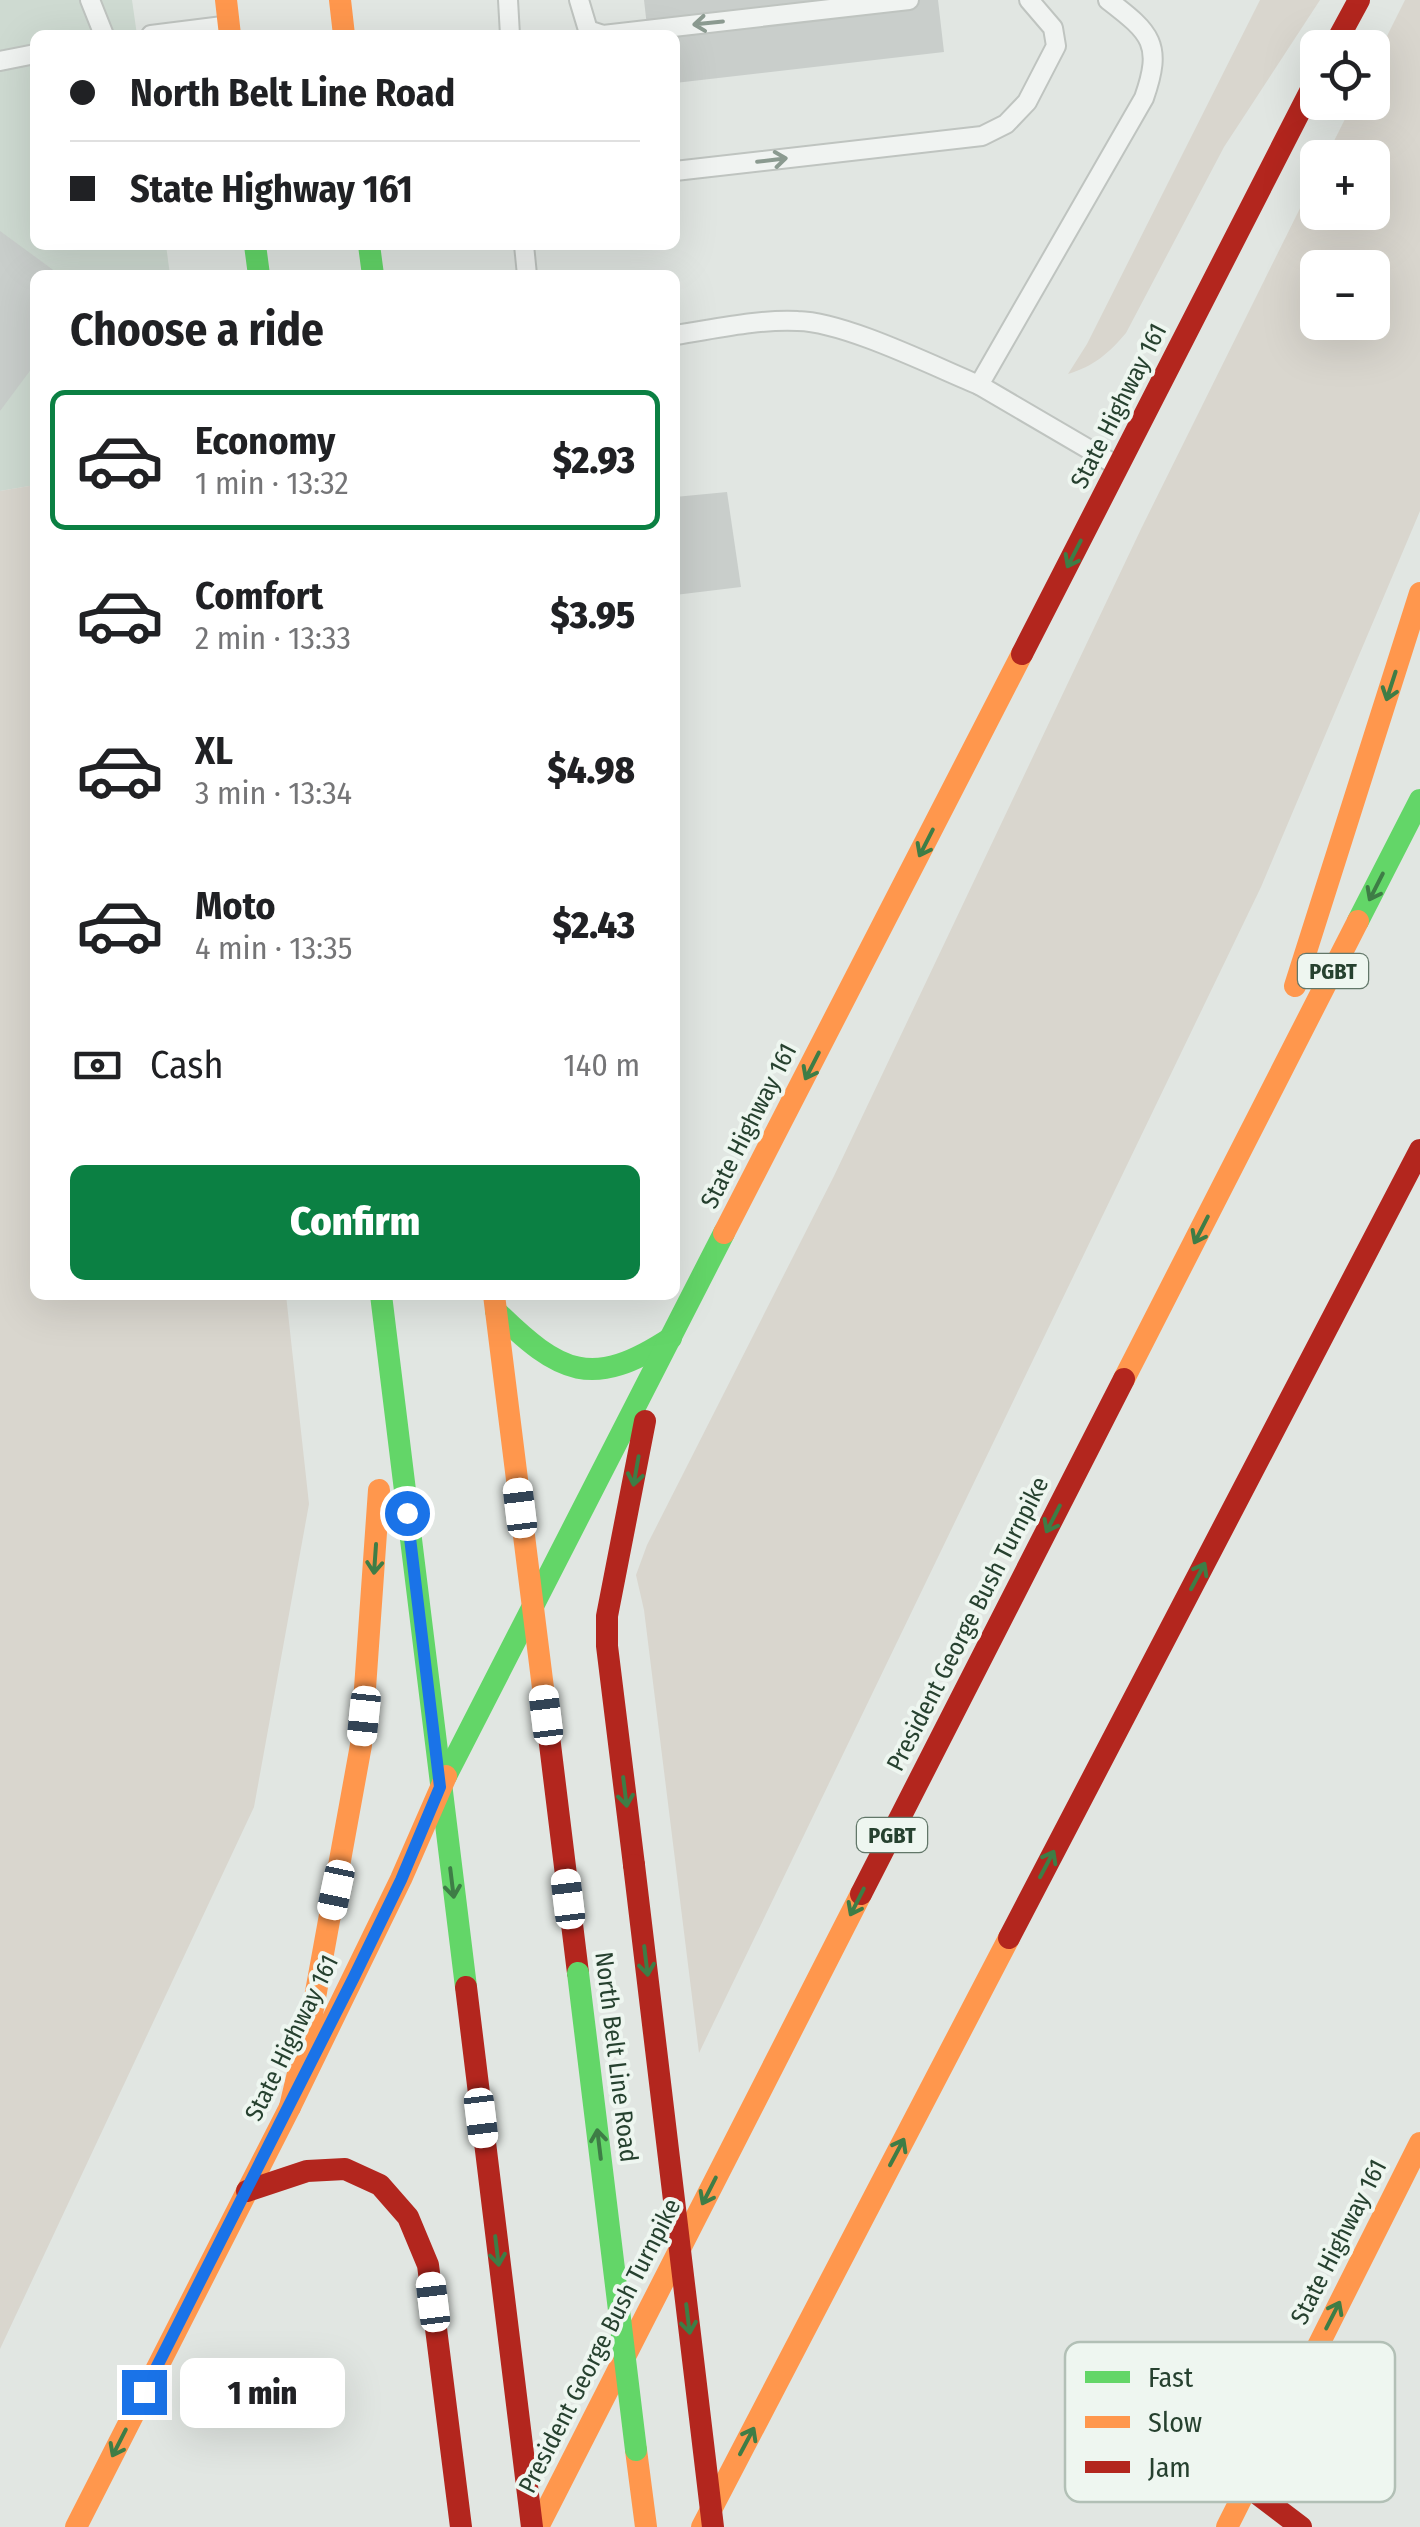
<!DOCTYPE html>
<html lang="en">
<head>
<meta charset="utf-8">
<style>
  :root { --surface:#fff; --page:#f2f2f2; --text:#202124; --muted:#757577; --line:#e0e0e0; --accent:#0b8043 }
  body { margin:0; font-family:"Fira Sans Condensed",sans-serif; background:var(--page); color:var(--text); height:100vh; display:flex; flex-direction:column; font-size:38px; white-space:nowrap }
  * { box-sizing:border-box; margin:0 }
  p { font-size:32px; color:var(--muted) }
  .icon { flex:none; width:55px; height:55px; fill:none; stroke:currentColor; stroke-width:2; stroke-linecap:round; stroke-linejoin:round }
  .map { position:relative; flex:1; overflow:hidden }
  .drawer { position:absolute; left:30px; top:270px; width:650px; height:1030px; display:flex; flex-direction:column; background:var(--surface); border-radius:15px; box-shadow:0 10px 40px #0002 }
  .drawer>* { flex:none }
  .top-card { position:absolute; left:30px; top:30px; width:650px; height:220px; border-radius:15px; box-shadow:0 10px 40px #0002; display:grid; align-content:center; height:220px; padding:0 40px; background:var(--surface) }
  .controls { position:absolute; left:1300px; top:30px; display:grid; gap:20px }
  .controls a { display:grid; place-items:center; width:90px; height:90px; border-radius:15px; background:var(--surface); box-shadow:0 10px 40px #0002; font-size:50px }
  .end { position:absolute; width:45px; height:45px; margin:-22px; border:12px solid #1a73e8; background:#fff; box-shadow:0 0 0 5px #fff }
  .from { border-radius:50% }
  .bubble { position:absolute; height:70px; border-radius:15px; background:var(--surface); box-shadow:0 10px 40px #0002; font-size:32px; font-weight:800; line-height:70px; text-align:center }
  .car { position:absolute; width:30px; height:60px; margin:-30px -15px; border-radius:12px; box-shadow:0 0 8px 2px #0007; background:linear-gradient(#fff 24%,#345 0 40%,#fff 0 76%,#345 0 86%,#fff 0) }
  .top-card b { display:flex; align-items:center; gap:35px; height:95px; font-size:38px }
  .top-card b+b { border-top:2px solid var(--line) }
  .top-card i { width:25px; height:25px; background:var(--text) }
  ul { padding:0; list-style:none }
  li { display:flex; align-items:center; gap:30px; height:140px; margin:0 20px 15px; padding:0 20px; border:5px solid transparent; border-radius:15px }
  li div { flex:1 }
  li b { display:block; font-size:38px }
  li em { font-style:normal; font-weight:800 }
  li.selected { border-color:var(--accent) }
  li>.icon { width:90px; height:90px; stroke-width:1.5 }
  h2 { padding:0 40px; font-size:45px; line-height:120px }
  .pay { display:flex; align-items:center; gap:25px; height:110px; padding:0 40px; font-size:38px }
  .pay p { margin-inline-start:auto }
  .action { display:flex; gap:20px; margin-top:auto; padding:20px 40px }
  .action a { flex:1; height:115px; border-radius:15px; background:var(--accent); color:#fff; font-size:40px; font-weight:800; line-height:115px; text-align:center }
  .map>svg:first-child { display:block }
  .built { fill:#cedad1 }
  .green { fill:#d9d6ce; fill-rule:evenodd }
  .building { fill:#c9cecb }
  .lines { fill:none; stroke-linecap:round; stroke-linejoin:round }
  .lane-casing { stroke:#bfc4c0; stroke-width:22 }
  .lane { stroke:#f0f3f1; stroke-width:18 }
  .fast { stroke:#63d668; stroke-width:22 }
  .slow { stroke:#ff974d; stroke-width:22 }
  .jam { stroke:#b3261e; stroke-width:22 }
  .fast-bridge { stroke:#63d668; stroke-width:22 }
  .jam-bridge { stroke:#b3261e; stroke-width:22 }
  .oneway { stroke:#8b9a90 }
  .oneway2 { stroke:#3e7d46 }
  .route { stroke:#1a73e8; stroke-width:12 }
  .labels { text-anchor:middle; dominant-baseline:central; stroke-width:8; stroke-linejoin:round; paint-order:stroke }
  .shield { fill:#eef6f0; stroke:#627769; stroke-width:2.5 }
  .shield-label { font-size:22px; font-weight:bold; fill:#26412f }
  .street-label { font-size:25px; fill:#26412f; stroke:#eef6f0 }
  .key { fill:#eef6f0; stroke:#b2c0b6; stroke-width:2.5 }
  .key-label { font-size:28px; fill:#26412f }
</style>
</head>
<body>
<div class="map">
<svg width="1420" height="2527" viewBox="0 0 1420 2527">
  <rect width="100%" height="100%" fill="#e1e6e2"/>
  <path class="built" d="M0 0H132L137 35H35V245H166L170 275H35V485L0 491Z"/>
  <g class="green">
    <path d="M1260 0H1320L1224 147 1126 333C1108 354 1094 366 1068 374L1087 344Z"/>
    <path d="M1405 0H1420V511L1261 887 699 2053 644 1610 636 1575 647 1545 834 1176 1141 529 1317 174 1318 212H1372V158L1326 157 1353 103 1372 102 1373 64ZM1318 268H1372V322H1318Z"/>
    <path d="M35 485V1295H286L309 1504 254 1807 0 2349V491Z"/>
  </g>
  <g class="building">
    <path d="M644 0H938L944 52 675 83V35H648Z"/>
    <path d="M0 231 60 275H35V364L0 411Z"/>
    <path d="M727 492 741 587 675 595V497Z"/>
  </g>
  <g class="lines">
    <defs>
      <g id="lane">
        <path d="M90 0 104 35"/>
        <path d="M508 0 510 35"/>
        <path d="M579 0 588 30 603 35 909 0"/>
        <path d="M1108 0C1151 33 1163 44 1144 98L979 385 1114 464"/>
        <path d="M151 35 223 26"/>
        <path d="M0 61 35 54"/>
        <path d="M675 171 982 136 1006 124 1027 102 1056 46 1053 28 1029 0"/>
        <path d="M524 245 527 275"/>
        <path d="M675 335C715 329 757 319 798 321 845 322 933 366 979 385"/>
      </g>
    </defs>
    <use href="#lane" class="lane-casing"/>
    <use href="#lane" class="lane"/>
    <g class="fast">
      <path d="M255 245 259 275"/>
      <path d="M369 245 373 275"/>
      <path d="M1358 921 1420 800"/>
      <path d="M381 1295 466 1987"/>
      <path d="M496 1311C560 1374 592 1390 671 1338"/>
      <path d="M446 1776 724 1233"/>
    </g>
    <g class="slow">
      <path d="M226 0 230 35"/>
      <path d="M340 0 344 35"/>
      <path d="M1295 986 1420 593"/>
      <path d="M724 1233 1022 654"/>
      <path d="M494 1295 548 1728"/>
      <path d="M1124 1379 1358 921"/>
      <path d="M290 2107 312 2014 361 1745 379 1490"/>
      <path d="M636 2450 646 2527"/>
      <path d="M76 2527 290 2107 401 1879 446 1776"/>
      <path d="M538 2527 861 1894"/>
      <path d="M702 2527 1009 1938"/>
      <path d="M1227 2527 1420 2143"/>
    </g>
    <g class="jam">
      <path d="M1333 48 1359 0"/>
      <path d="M1022 654 1318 76"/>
      <path d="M548 1728 578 1973"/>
      <path d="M634 1865 607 1646V1616L645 1421"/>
      <path d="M861 1894 1124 1379"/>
      <path d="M1009 1938 1420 1150"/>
      <path d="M466 1987 532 2527"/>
      <path d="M247 2191 307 2171 345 2169 380 2185 408 2217 428 2265 461 2527"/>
      <path d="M1247 2486 1301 2527"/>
    </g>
    <path class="fast-bridge" d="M578 1973 636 2450"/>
    <path class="jam-bridge" d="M634 1865 713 2527"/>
  </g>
  <defs><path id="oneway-shaft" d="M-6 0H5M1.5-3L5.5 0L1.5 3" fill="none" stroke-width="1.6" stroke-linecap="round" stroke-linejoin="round" transform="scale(2.5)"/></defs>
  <g class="oneway">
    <use href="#oneway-shaft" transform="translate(708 23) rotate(174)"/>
    <use href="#oneway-shaft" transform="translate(772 160) rotate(-7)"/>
  </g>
  <g class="oneway2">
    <use href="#oneway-shaft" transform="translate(1074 554) rotate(117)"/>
    <use href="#oneway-shaft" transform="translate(1391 686) rotate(108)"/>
    <use href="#oneway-shaft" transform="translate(926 843) rotate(117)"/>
    <use href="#oneway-shaft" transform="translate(1376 887) rotate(117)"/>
    <use href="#oneway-shaft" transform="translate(812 1066) rotate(117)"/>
    <use href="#oneway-shaft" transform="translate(1201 1230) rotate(117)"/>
    <use href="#oneway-shaft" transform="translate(636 1471) rotate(100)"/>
    <use href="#oneway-shaft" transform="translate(1053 1519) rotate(117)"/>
    <use href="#oneway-shaft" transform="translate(375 1559) rotate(94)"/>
    <use href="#oneway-shaft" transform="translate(1198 1576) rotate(-62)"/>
    <use href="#oneway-shaft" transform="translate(625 1792) rotate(83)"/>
    <use href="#oneway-shaft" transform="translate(1047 1864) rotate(-62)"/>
    <use href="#oneway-shaft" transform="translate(452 1883) rotate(83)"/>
    <use href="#oneway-shaft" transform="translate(857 1902) rotate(117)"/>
    <use href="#oneway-shaft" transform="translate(646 1961) rotate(83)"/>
    <use href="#oneway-shaft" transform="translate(599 2144) rotate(-97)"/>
    <use href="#oneway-shaft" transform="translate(897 2152) rotate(-62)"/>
    <use href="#oneway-shaft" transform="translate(709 2191) rotate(117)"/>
    <use href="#oneway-shaft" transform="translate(497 2251) rotate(83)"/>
    <use href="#oneway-shaft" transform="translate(1333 2315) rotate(-63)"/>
    <use href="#oneway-shaft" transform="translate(688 2319) rotate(83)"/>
    <use href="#oneway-shaft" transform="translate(747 2441) rotate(-62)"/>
    <use href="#oneway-shaft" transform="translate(119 2443) rotate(117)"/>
  </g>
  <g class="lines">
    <path class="route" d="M144 2392 354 1977 401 1880 440 1787 407 1513"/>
  </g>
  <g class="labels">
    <g class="shield">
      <rect x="1298" y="954" width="70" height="34" rx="8"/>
      <rect x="857" y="1818" width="70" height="34" rx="8"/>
    </g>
    <g class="shield-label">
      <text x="1333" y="971">PGBT</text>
      <text x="892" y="1835">PGBT</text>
    </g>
    <g class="street-label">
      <text transform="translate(1119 406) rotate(-63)">State Highway 161</text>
      <text transform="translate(749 1126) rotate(-63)">State Highway 161</text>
      <text transform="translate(968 1624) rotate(-63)">President George Bush Turnpike</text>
      <text transform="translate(292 2038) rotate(-64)">State Highway 161</text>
      <text transform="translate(616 2057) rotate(83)">North Belt Line Road</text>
      <text transform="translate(1339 2242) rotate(-63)">State Highway 161</text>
      <text transform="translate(600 2346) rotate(-63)">President George Bush Turnpike</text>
    </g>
  </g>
  <rect x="1065" y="2342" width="330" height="160" rx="15" class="key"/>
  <rect x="1085" y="2371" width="45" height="12" fill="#63d668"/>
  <rect x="1085" y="2416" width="45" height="12" fill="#ff974d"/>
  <rect x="1085" y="2461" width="45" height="12" fill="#b3261e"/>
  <g class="key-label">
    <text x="1148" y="2387">Fast</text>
    <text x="1148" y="2432">Slow</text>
    <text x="1148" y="2477">Jam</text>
  </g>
</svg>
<div class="controls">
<a><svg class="icon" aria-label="locate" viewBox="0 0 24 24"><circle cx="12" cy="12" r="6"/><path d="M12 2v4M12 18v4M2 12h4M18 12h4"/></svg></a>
<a>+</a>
<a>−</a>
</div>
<i class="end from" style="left:407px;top:1513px"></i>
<i class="end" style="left:144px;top:2392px"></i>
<div class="bubble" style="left:180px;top:2358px;width:165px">1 min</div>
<i class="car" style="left:520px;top:1508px;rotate:353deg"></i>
<i class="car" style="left:546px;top:1715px;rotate:353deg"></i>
<i class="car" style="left:364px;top:1716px;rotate:186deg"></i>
<i class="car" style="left:336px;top:1890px;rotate:192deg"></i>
<i class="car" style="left:568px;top:1899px;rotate:353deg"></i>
<i class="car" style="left:481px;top:2118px;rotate:173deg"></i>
<i class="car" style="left:433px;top:2302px;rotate:353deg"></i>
<div class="top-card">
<b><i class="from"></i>North Belt Line Road</b>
<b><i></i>State Highway 161</b>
</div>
<section class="drawer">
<h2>Choose a ride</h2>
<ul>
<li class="selected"><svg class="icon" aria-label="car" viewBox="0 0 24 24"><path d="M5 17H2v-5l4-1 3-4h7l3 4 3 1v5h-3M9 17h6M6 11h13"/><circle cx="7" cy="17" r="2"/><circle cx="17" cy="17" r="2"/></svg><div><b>Economy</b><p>1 min · 13:32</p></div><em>$2.93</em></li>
<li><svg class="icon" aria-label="car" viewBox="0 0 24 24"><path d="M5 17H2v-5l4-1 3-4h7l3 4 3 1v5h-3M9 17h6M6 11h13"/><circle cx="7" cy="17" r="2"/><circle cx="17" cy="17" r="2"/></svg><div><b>Comfort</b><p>2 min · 13:33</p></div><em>$3.95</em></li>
<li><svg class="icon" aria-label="car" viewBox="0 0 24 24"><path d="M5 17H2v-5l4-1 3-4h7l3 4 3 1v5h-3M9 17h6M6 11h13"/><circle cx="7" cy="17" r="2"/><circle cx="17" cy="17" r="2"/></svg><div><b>XL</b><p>3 min · 13:34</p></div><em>$4.98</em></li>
<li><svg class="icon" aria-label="car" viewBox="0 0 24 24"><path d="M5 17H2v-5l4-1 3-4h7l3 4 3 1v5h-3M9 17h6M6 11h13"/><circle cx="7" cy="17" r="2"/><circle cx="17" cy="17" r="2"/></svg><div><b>Moto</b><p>4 min · 13:35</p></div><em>$2.43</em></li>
</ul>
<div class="pay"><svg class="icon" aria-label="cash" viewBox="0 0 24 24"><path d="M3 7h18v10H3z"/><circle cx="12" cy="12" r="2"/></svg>Cash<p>140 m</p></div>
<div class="action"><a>Confirm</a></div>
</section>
</div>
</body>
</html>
